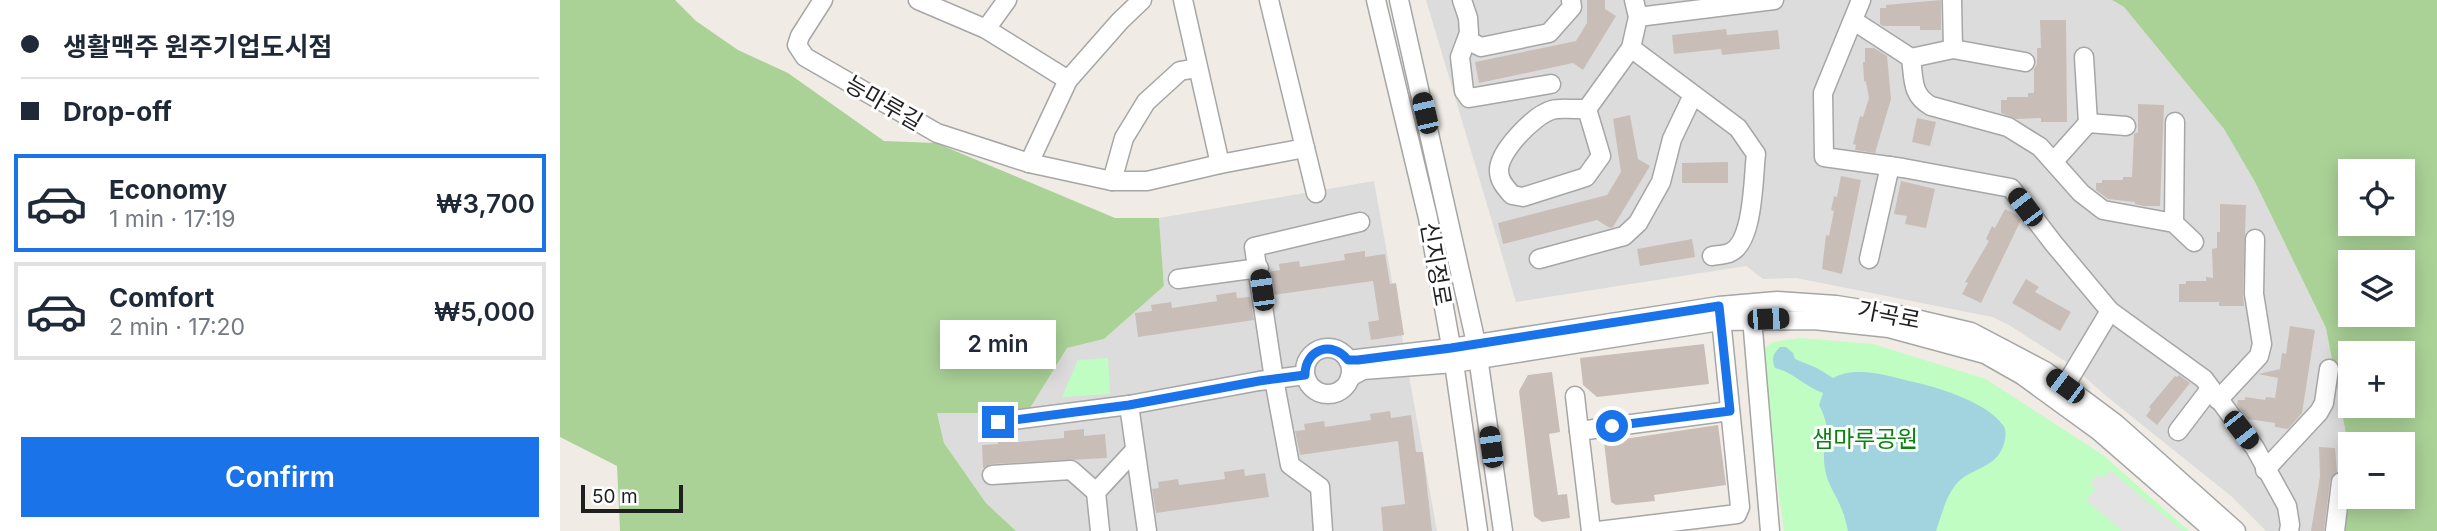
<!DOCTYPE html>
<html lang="en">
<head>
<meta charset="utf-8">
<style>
  :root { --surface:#fff; --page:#f6f6f7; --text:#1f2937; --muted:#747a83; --line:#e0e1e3; --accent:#1a73e8 }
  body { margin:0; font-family:Inter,"Noto Sans KR",sans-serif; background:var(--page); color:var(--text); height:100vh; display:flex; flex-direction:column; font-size:26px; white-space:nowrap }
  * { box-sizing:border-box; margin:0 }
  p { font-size:23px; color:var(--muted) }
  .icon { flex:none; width:38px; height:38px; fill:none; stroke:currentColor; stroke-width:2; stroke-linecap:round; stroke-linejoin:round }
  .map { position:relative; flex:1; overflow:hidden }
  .details { display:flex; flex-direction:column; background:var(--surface); width:560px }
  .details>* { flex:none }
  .hud { display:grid; align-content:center; height:154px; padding:0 21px; background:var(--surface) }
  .fabs { position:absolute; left:1778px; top:159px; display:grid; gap:14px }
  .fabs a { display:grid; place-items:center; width:77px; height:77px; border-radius:0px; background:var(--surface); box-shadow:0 4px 18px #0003; font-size:35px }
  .scale { position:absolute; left:21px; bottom:18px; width:102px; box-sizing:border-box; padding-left:7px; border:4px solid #1f1f1f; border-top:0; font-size:19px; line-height:24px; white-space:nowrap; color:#1f1f1f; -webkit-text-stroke:5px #fff; paint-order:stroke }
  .end { position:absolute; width:32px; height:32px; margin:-16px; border:9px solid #1a73e8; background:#fff; box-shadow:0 0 0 4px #fff }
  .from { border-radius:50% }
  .bubble { position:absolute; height:49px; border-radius:0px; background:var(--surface); box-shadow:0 4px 18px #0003; font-size:23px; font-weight:600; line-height:49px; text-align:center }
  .car { position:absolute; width:21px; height:42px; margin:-21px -10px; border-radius:9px; box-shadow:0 0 5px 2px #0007; background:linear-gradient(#222 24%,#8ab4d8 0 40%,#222 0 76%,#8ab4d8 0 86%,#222 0) }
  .hud b { display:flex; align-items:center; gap:24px; height:66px; font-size:26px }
  .hud b+b { border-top:2px solid var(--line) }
  .hud i { width:18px; height:18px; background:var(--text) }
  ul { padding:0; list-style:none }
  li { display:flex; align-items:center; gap:21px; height:98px; margin:0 14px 10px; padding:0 7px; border:4px solid var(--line); border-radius:0px }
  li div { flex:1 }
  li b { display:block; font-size:26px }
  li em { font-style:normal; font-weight:600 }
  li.on { border-color:var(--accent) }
  li>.icon { width:63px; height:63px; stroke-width:1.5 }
  .primary-button { display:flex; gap:14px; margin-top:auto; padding:14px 21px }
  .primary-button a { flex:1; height:80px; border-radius:0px; background:var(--accent); color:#fff; font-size:28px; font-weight:600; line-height:80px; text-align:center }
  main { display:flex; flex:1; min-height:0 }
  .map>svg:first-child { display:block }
  .residential { fill:#dddcdc }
  .forest { fill:#aad297; fill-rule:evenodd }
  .park { fill:#bffdc3 }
  .parking { fill:#e3e3e3 }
  .water { fill:#a2d4e0 }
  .building { fill:#c8beb7 }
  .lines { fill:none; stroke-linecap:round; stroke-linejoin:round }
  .minor-casing { stroke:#a6a6a6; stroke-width:21 }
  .minor { stroke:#fff; stroke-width:18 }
  .route { stroke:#1a73e8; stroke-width:9 }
  .labels { text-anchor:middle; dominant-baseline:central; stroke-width:6; stroke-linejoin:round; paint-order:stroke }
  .street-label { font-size:23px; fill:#1f1f1f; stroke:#fff }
  .park-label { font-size:23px; fill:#05850c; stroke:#fff }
</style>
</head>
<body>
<main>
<section class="details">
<div class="hud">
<b><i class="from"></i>생활맥주 원주기업도시점</b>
<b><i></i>Drop-off</b>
</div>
<ul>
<li class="on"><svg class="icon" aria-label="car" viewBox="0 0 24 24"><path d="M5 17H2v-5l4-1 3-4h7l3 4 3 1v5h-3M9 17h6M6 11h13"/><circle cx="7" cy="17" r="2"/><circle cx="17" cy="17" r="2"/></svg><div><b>Economy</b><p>1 min · 17:19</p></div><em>₩3,700</em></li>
<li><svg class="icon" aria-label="car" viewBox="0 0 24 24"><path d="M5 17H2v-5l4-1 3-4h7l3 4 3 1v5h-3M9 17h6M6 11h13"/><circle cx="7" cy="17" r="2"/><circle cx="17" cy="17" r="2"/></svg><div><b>Comfort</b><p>2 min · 17:20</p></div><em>₩5,000</em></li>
</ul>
<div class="primary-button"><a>Confirm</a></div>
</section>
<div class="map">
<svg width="1877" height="531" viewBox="0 0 1877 531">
  <rect width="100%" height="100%" fill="#f0ece5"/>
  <g class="residential">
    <path d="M866 0H1552L1564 7 1664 129 1695 182 1766 328 1789 450 1785 531H1706L1671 496 1545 395 1511 365 1449 325 1432 317 1236 278 1203 279 1186 266 956 302Z"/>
    <path d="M814 181 877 531H456L426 503 384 443 377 413H467L507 348 544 339 604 286 599 218Z"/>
  </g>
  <g class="forest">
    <path d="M0 0H115L136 21 178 50 228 73 324 141 376 143 555 218H599L604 286 544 339 507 348 467 413H377L384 443 426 503 456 531H60L57 466 0 437Z"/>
    <path d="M1552 0H1877V531H1785L1789 450 1766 328 1695 182 1664 129 1564 7ZM1790 172H1843V224H1790ZM1790 262H1843V315H1790ZM1790 354H1843V406H1790ZM1790 444H1843V497H1790Z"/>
  </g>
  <g class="park">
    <path d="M1240 338 1313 344 1426 379 1543 455 1629 531H1224L1205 391 1198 362 1204 349 1213 342Z"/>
    <path d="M548 358 550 394 502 397 518 360Z"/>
  </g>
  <path class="parking" d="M1550 470 1596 509 1623 531H1562L1526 500 1536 488 1530 483 1538 474 1544 478Z"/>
  <path class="water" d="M1220 347H1226L1233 353 1235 359 1257 368 1273 378C1298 364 1335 378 1362 384 1386 390 1428 404 1443 425 1448 432 1445 443 1441 451 1432 468 1411 469 1398 482 1386 495 1382 514 1376 531H1288C1286 524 1285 516 1282 510 1277 496 1267 484 1265 469 1260 441 1275 435 1259 405L1263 393C1243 386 1235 373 1215 368 1211 358 1213 354 1220 347Z"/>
  <g class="building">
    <path d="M1027 0H1045V9L1056 16 1023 70 1013 63 919 83 915 62 1016 41 1027 23Z"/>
    <path d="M1381 0V30H1360V26H1323L1320 24V8H1326V5Z"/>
    <path d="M1480 20H1506L1507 122H1481V118L1456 119 1441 113V100H1447V97H1468V93H1474V69L1477 64V48H1481Z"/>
    <path d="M1166 29 1167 35 1218 30 1220 49 1162 55 1161 49 1114 54 1112 35Z"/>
    <path d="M1305 48H1314L1327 56 1331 99 1315 153 1295 150 1296 145 1293 144 1300 116 1303 117 1309 98 1306 82 1304 81 1303 62H1305Z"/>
    <path d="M1578 104 1604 105 1600 206H1584L1575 204V202L1548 199 1536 190V183H1542V180H1563V177H1572L1574 134 1578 132Z"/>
    <path d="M1070 115 1078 159 1090 166 1053 227 1050 228 1037 220 943 244 938 223 1047 195 1061 172 1053 119Z"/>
    <path d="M1357 118 1376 122 1370 146 1352 142Z"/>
    <path d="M1168 162V183H1122V163Z"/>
    <path d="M1281 176 1301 180 1282 274 1262 269 1266 235 1269 236 1274 211 1271 210 1274 196 1277 197Z"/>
    <path d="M1341 181 1375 189 1366 228 1345 224 1347 216 1334 214Z"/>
    <path d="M1660 204 1686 205 1683 294 1684 306H1659V302H1619V284H1626V281H1646V277L1653 278 1652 249 1657 248V232H1660Z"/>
    <path d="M1445 209 1457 215 1461 220 1421 303 1402 294 1408 283 1405 282 1429 241 1426 239 1432 226 1435 228Z"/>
    <path d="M1132 239 1135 257 1080 266 1077 249Z"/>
    <path d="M805 251V257L825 254 830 284 836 283 844 335 811 340 808 322 819 320 813 281 713 295 709 272 720 270 719 264 739 261 740 267 785 260 784 254Z"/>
    <path d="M1466 279 1479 287 1475 292 1511 312 1500 331 1452 303Z"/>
    <path d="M676 292 677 298 690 297 694 320 578 337 575 313 592 311 591 305 611 302 612 308 657 301 656 295Z"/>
    <path d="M1730 326 1755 330 1742 413 1728 429 1715 427V423L1688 419 1677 405 1678 400H1685V397L1705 400 1706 397 1715 398 1718 378 1698 374 1720 369 1722 353 1726 354Z"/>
    <path d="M1144 344 1149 384 1037 397 1023 385 1020 358Z"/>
    <path d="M992 372 1000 432 989 434 998 495 1007 494 1010 518 982 522 974 516 959 391 968 375Z"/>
    <path d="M1619 375 1630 383 1597 425 1586 416 1591 409 1589 407 1615 376 1617 377Z"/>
    <path d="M830 411 831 418 851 415 856 452H863L872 531H823L821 507 845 504 838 441 740 455 735 431 745 430 744 424 764 421 765 427 811 420 810 414Z"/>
    <path d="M1158 425 1166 485 1094 495 1095 501 1056 505 1051 502 1044 442Z"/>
    <path d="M524 429V436L545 434 547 458 431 464 423 468 422 445 438 444 437 438 457 436 458 442 504 438V431Z"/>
    <path d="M1759 447 1775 448 1777 472 1770 481 1764 531H1751L1760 477Z"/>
    <path d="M684 469 685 476 705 473 709 497 596 513 592 489 599 488 598 482 618 479 619 485 665 479 664 472Z"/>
  </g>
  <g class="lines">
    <defs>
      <g id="minor">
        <path d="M263 0 240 36 237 45 245 57 377 133 469 163 552 181H587L660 164 745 148 709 0"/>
        <path d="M358 0 426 29 508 80"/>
        <path d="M623 0 660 164"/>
        <path d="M816 0 868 218 894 363 918 531"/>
        <path d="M839 0 916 343 943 531"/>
        <path d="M902 0 908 18 909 33 900 57 904 91 909 98 991 84"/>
        <path d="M1301 0 1263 93 1264 157 1343 168 1451 188 1494 244 1550 311 1644 379 1695 448 1727 506 1730 525 1729 531"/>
        <path d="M1392 0 1393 49"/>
        <path d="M1078 17 1214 0"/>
        <path d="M1294 21 1351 58 1393 49 1465 62"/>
        <path d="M426 29 447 0"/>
        <path d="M907 40 921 47 989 33 1012 7 1011 0"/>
        <path d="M1071 48 1178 128 1196 154C1193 178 1194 244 1169 253 1164 255 1157 255 1152 256"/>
        <path d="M1351 58C1354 79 1351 95 1371 106L1448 127 1480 147 1521 193 1543 210 1614 223 1634 242"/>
        <path d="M1014 109H1027L1041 156 1026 177 963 197 952 195C946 188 939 181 939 171 938 152 974 115 992 110 999 108 1007 109 1014 109Z"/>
        <path d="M1027 109 1071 48 1078 17 1074 0"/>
        <path d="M1528 123 1566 126"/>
        <path d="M745 148 756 193"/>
        <path d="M1494 161 1528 123 1524 57"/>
        <path d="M469 163 508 80 560 21 582 0"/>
        <path d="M552 181 564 138 586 102 620 71 637 68"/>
        <path d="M1614 223 1615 122"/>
        <path d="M979 259 1064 236 1078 223 1101 182 1112 139 1133 95"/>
        <path d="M1309 259 1330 166"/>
        <path d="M618 279 699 268"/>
        <path d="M1193 330 1210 531"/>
        <circle cx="768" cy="371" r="23"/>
        <path d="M788 360 891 348 1159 306 1217 301 1276 305 1339 315 1411 332 1485 371 1556 424 1676 531"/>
        <path d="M790 377 803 370 894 363 1160 321 1254 320 1329 328 1425 354 1462 375 1539 431 1654 531"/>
        <path d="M1505 386 1550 311"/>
        <path d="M1015 396 1019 431"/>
        <path d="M1658 400 1699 356 1702 344 1694 294 1695 239"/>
        <path d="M569 405 699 381 745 375"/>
        <path d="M438 422 569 405 587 531"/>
        <path d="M1618 431 1650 389"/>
        <path d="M1705 470 1759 412 1764 403 1769 369"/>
        <path d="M432 475 511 470 536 492 540 531"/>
        <path d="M536 492 575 450"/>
        <path d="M763 531 760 487 730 465 714 379 694 247 800 222"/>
        <path d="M1031 531 1019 431 1170 411"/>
        <path d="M1038 531 1177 514 1180 507 1160 309"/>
        <path d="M1775 531 1781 482"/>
      </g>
    </defs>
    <use href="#minor" class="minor-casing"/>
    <use href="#minor" class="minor"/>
  </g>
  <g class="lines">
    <path class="route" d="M438 422 569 405 699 381 745 375C745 349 772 340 788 360H798L891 348 1159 306 1170 411 1052 426"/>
  </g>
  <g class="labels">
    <g class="street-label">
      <text transform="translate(324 103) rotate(30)">능마루길</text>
      <text transform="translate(876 264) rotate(80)">신지정로</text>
      <text transform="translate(1329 315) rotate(11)">가곡로</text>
    </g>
    <g class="park-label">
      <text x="1305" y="439">샘마루공원</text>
    </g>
  </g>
</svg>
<div class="fabs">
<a><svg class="icon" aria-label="locate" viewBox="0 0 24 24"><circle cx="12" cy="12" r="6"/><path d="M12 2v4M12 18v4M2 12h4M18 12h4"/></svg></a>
<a><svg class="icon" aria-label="layers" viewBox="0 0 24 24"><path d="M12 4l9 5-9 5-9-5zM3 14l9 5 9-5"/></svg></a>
<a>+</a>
<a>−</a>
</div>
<div class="scale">50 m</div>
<i class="end from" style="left:1052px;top:426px"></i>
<i class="end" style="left:438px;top:422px"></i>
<div class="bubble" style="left:380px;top:320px;width:116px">2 min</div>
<i class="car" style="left:865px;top:113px;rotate:347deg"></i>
<i class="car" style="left:1465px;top:207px;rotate:323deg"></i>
<i class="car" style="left:702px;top:290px;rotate:352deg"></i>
<i class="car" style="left:1208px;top:319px;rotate:88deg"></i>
<i class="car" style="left:1505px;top:386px;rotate:307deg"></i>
<i class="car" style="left:1681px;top:430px;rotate:142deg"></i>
<i class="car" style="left:931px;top:447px;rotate:352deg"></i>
</div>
</main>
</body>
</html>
